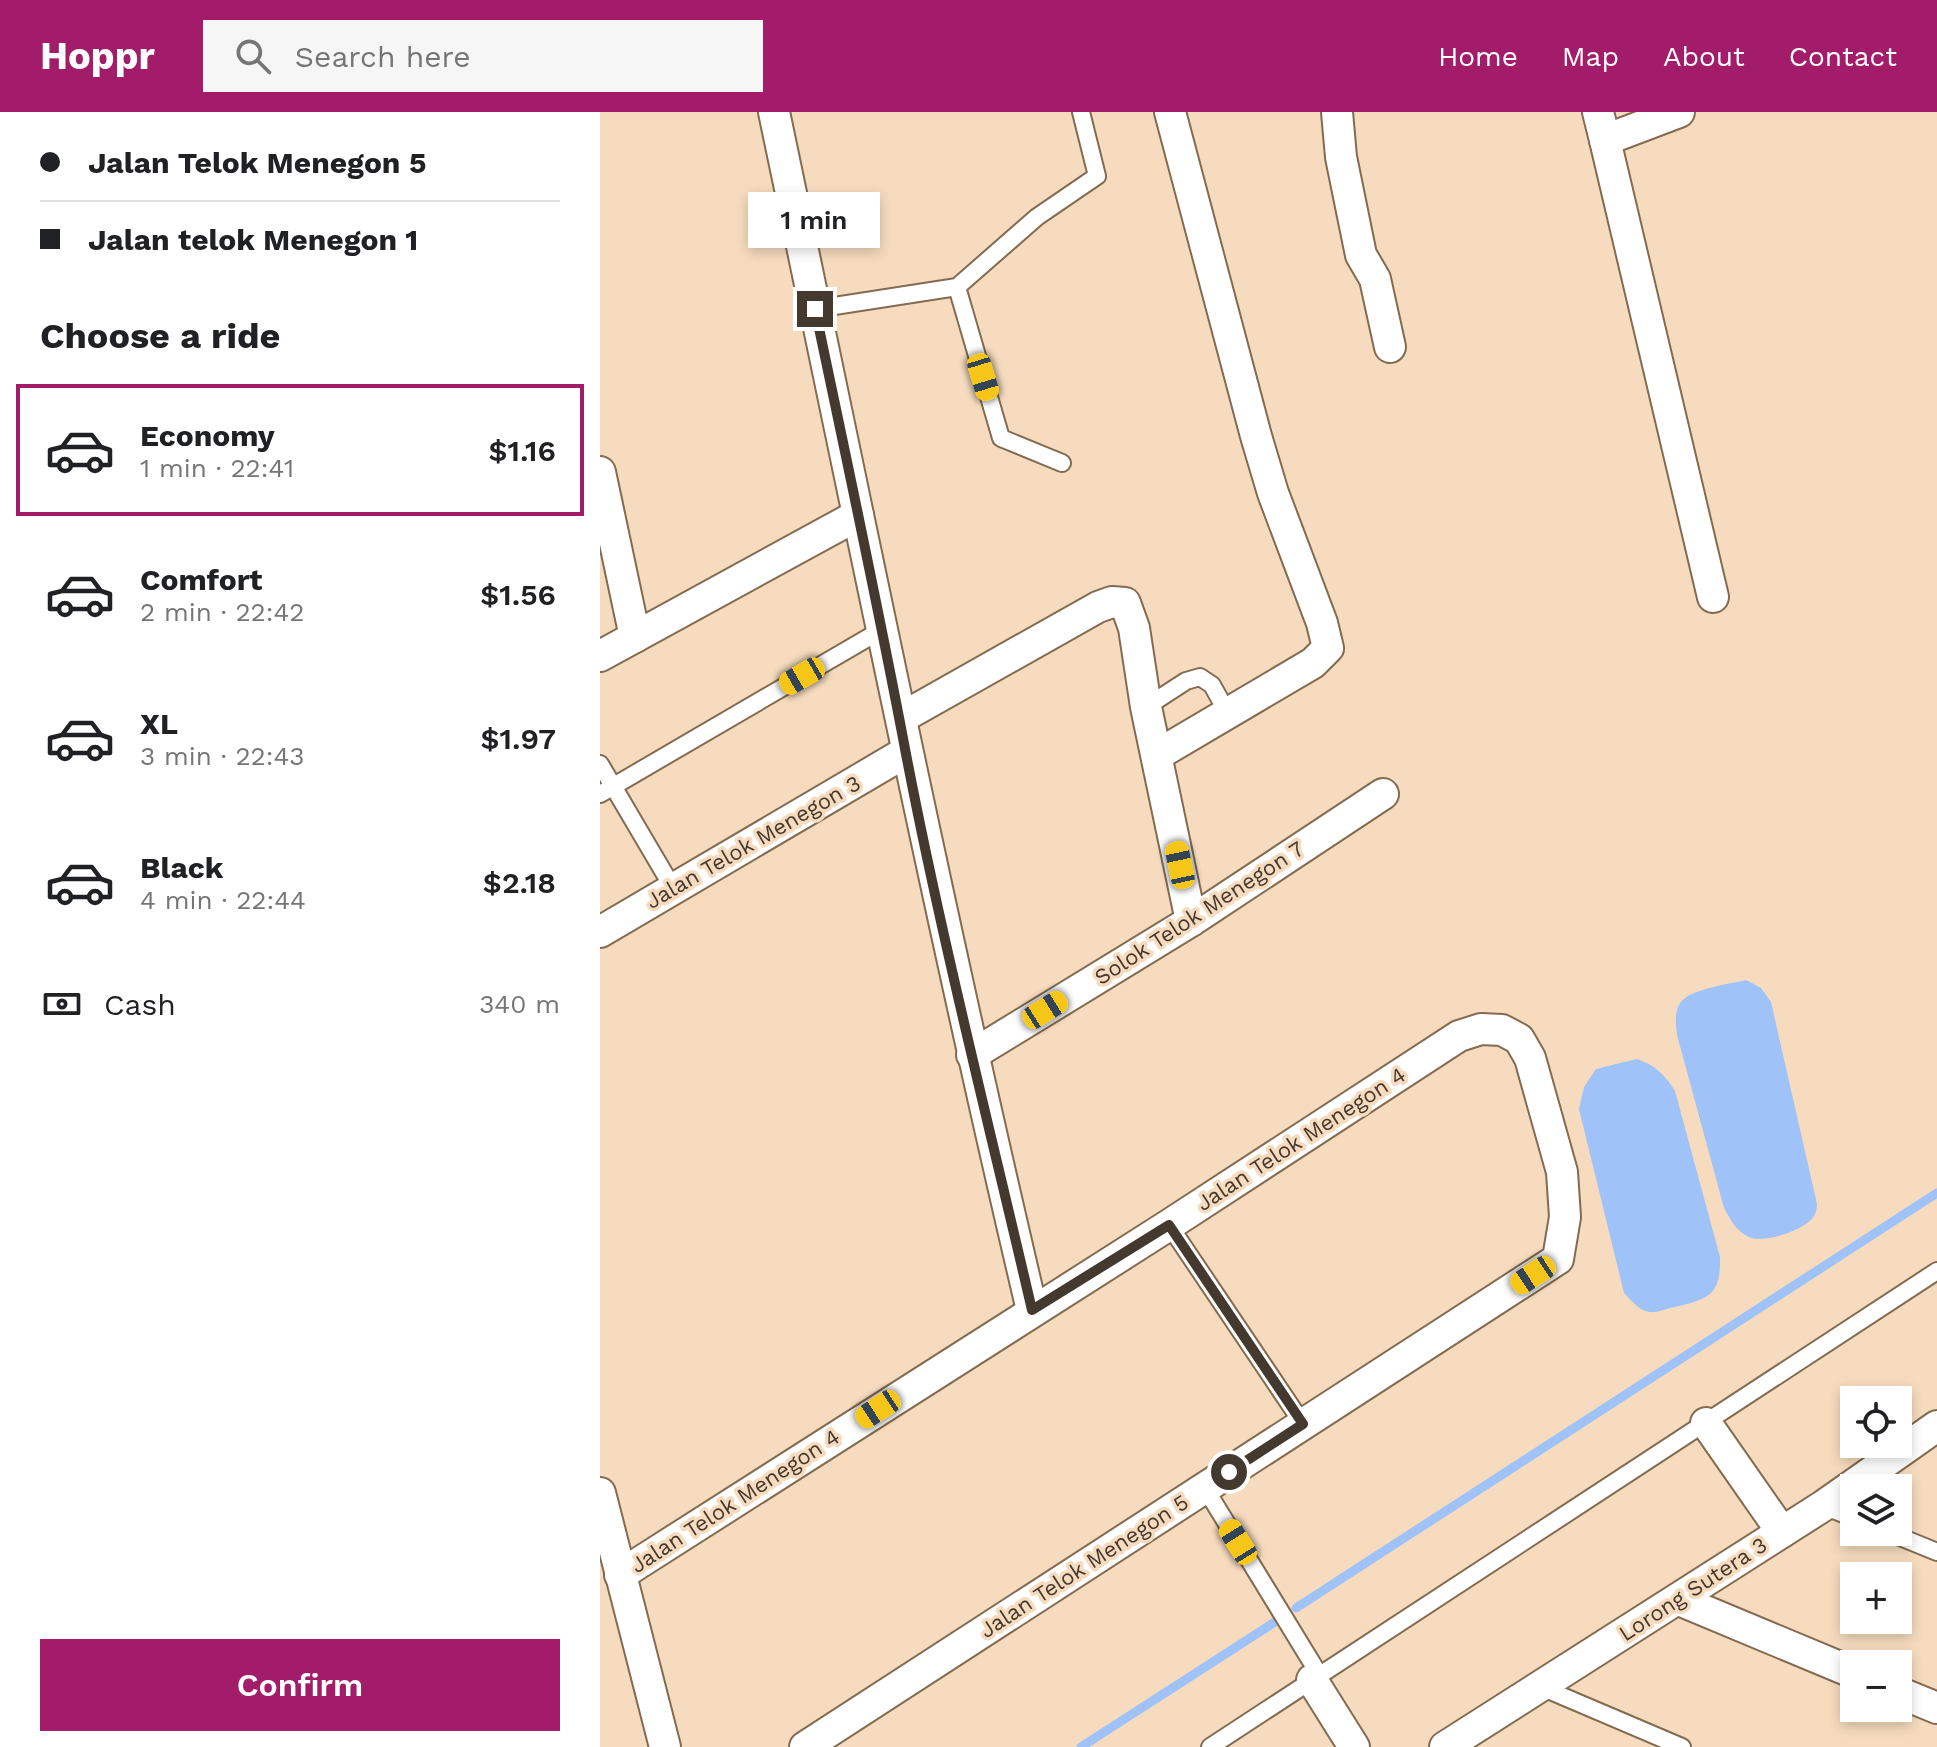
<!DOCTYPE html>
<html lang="en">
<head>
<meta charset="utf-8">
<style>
  :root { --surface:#fff; --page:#f6f6f6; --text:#202124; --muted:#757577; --line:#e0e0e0; --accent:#a21c69 }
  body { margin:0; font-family:"Work Sans",sans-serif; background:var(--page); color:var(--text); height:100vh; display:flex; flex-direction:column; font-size:30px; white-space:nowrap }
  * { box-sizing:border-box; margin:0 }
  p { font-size:26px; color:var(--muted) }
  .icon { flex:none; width:44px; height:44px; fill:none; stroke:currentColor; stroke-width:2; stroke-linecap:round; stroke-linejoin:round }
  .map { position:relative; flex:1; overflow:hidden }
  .details { display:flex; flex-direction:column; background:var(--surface); width:600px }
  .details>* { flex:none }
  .top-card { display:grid; align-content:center; height:176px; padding:0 40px; background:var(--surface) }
  .fabs { position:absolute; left:1240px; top:1274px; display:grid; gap:16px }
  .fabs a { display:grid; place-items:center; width:72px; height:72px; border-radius:0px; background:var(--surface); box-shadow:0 4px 12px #0003; font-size:40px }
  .end { position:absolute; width:36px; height:36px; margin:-18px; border:10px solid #44392e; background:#fff; box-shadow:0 0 0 4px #fff }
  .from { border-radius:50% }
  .bubble { position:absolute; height:56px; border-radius:0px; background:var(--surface); box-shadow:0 4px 12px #0003; font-size:26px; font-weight:600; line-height:56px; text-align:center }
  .car { position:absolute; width:24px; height:48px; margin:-24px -12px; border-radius:10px; box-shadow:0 0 6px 2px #0007; background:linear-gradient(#f5c518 24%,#345 0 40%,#f5c518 0 76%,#345 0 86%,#f5c518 0) }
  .top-card b { display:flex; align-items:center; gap:28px; height:76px; font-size:30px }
  .top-card b+b { border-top:2px solid var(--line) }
  .top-card i { width:20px; height:20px; background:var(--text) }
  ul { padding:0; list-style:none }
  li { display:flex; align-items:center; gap:24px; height:132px; margin:0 16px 12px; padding:0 24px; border:4px solid transparent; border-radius:0px }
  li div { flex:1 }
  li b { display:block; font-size:30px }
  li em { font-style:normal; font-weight:600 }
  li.selected { border-color:var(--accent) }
  li>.icon { width:72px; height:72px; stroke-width:1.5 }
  h2 { padding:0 40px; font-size:36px; line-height:96px }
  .pay { display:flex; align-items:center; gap:20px; height:88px; padding:0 40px; font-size:30px }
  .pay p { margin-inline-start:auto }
  .primary-button { display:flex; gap:16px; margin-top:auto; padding:16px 40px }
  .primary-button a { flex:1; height:92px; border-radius:0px; background:var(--accent); color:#fff; font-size:32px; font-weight:600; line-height:92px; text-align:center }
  header { display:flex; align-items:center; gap:48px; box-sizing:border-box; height:112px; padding:0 40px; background:var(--accent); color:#fff }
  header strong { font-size:38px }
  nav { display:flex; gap:44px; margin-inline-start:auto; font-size:28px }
  .search { width:560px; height:72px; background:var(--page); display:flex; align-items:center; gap:20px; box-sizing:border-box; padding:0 28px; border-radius:0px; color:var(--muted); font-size:30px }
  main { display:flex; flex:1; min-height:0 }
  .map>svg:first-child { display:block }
  .water { fill:#9fc2f9 }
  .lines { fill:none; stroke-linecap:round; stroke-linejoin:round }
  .stream { stroke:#9fc2f9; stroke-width:9 }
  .service-casing { stroke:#836b51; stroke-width:20 }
  .minor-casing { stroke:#836b51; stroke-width:34 }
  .service { stroke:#fff; stroke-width:16 }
  .minor { stroke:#fff; stroke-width:30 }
  .route { stroke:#44392e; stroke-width:10 }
  .labels { text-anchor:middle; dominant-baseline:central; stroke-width:7; stroke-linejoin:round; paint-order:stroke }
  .street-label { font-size:22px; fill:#44392e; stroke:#f6dbbe }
</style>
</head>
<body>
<header>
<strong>Hoppr</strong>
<div class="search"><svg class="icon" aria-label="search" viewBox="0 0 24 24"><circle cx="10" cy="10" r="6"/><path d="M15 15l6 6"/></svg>Search here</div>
<nav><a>Home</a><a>Map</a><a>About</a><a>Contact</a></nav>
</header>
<main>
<section class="details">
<div class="top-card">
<b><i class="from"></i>Jalan Telok Menegon 5</b>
<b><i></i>Jalan telok Menegon 1</b>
</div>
<h2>Choose a ride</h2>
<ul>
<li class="selected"><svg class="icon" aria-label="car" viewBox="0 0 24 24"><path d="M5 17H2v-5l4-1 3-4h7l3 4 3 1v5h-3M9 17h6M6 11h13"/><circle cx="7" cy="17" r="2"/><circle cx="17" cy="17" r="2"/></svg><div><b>Economy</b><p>1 min · 22:41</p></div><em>$1.16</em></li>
<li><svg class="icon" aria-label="car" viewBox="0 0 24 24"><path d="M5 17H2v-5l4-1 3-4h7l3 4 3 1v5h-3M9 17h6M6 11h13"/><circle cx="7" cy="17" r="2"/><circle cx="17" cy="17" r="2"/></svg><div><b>Comfort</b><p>2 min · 22:42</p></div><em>$1.56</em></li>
<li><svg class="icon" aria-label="car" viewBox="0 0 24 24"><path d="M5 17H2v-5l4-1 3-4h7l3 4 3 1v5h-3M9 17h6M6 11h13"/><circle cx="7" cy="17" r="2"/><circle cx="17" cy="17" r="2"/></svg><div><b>XL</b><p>3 min · 22:43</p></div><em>$1.97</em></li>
<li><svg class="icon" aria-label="car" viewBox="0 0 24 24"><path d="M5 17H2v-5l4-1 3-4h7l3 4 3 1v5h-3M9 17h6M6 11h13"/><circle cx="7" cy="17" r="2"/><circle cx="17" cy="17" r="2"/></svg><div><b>Black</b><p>4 min · 22:44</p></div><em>$2.18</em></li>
</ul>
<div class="pay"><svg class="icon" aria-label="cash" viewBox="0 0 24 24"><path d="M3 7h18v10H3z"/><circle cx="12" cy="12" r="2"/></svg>Cash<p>340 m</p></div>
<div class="primary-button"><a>Confirm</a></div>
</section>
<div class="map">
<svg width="1337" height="1635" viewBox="0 0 1337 1635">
  <rect width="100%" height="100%" fill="#f6dbbe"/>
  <g class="water">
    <path d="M1146 868 1161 876 1171 890 1217 1092C1217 1095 1216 1101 1214 1104 1206 1118 1163 1132 1149 1125 1136 1119 1130 1107 1124 1096L1077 923C1076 913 1074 901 1080 891 1089 877 1130 872 1146 868Z"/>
    <path d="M1037 947C1055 953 1065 963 1075 979L1120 1145C1121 1183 1109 1187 1075 1195 1068 1196 1057 1201 1050 1200 1039 1199 1031 1188 1024 1181L979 997 984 975 996 957Z"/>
  </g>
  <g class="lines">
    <g class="stream">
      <path d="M696 1496 1337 1081"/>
      <path d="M481 1635 675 1510"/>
    </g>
    <defs>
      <g id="service">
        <path d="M357 175 401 326 462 351"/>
        <path d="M215 197 357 175 437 105 497 64 481 0"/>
        <path d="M546 595 586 569 600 565 612 573 627 600"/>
        <path d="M0 652 73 776"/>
        <path d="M0 682 283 517"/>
        <path d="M569 1113 703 1312"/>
        <path d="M605 1376 720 1564"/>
        <path d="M1223 1394 1254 1406"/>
        <path d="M1288 1420 1337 1440"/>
        <path d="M941 1575 1082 1635"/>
        <path d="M610 1635 1337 1159"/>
      </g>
      <g id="minor">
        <path d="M174 0C258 400 338 800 432 1198"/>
        <path d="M737 0 741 45 761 143 775 167 790 235"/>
        <path d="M998 0 1005 28 1079 0"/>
        <path d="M1005 28 1113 485"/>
        <path d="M0 360 35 525"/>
        <path d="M0 544 258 403"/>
        <path d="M301 606 498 495 512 490 525 491 534 516 546 595 591 809"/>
        <path d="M557 643 713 551 728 536 722 511 673 381 656 324 570 0"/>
        <path d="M0 820 306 640"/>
        <path d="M372 943 591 809 783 682"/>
        <path d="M1106 1311 1182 1420"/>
        <path d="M0 1381 65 1635"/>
        <path d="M20 1463 569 1113 859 924 881 917 902 918 919 927 930 946 962 1060 965 1105 958 1147 205 1635"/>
        <path d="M1079 1488 1254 1561"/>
        <path d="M712 1568 754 1635"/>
        <path d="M1298 1580 1337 1596"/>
        <path d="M845 1635 1223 1394 1337 1314"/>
      </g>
    </defs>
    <use href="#service" class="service-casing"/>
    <use href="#minor" class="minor-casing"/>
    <use href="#service" class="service"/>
    <use href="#minor" class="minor"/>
  </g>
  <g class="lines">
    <path class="route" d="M215 197C246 345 278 493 306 642 342 829 389 1013 432 1198L569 1113 703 1312 629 1360"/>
  </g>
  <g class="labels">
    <g class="street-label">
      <text transform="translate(153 730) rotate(-30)">Jalan Telok Menegon 3</text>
      <text transform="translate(599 801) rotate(-33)">Solok Telok Menegon 7</text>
      <text transform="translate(701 1027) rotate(-33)">Jalan Telok Menegon 4</text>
      <text transform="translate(135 1389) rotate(-33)">Jalan Telok Menegon 4</text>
      <text transform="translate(484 1454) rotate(-33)">Jalan Telok Menegon 5</text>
      <text transform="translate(1093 1477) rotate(-33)">Lorong Sutera 3</text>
    </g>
  </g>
</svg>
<div class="fabs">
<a><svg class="icon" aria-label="locate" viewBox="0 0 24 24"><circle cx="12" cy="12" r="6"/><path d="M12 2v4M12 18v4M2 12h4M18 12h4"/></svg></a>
<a><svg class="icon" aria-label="layers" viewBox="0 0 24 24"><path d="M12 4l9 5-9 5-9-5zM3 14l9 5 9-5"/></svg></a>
<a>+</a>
<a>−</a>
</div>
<i class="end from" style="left:629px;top:1360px"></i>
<i class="end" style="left:215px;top:197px"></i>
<div class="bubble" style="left:148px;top:80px;width:132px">1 min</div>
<i class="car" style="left:383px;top:265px;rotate:163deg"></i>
<i class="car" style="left:202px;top:564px;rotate:240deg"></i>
<i class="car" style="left:580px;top:753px;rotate:348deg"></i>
<i class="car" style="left:445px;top:898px;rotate:58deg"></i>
<i class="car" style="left:933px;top:1163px;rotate:237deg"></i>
<i class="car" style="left:278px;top:1297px;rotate:237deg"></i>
<i class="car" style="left:638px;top:1430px;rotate:328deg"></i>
</div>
</main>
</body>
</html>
